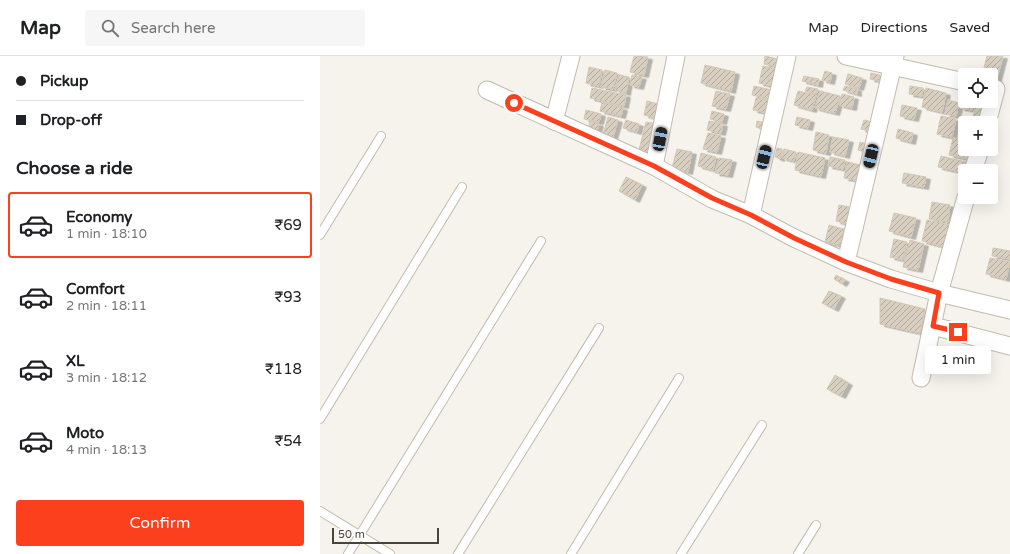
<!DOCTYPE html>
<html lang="en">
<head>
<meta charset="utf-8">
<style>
  :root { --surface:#fff; --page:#f6f6f6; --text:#202124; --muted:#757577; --line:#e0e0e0; --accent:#fc3f1d }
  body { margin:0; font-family:"Varela Round",sans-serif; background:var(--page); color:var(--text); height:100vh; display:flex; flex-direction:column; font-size:15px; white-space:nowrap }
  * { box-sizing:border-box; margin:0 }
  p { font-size:13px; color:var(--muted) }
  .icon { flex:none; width:22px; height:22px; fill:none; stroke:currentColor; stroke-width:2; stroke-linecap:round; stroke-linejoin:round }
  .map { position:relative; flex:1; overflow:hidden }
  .panel { display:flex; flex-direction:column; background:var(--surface); width:320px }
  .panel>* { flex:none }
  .banner { display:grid; align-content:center; height:88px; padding:0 16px; background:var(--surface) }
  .buttons { position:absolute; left:638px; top:12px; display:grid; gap:8px }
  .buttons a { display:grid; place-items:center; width:40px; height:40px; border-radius:4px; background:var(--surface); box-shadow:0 4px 16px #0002; font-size:20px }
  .scale { position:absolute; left:12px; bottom:10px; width:107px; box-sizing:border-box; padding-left:4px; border:2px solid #4b4439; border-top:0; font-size:11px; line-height:14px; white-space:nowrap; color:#4b4439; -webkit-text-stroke:3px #fff; paint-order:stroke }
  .end { position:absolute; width:18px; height:18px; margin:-9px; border:5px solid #fc3f1d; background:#fff; box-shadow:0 0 0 2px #fff }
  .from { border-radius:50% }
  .bubble { position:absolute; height:28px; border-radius:4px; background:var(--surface); box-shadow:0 4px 16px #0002; font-size:13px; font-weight:600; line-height:28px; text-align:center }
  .car { position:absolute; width:12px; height:24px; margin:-12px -6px; border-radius:5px; box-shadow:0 0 3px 1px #0007; background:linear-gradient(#222 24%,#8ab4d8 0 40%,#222 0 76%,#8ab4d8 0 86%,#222 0) }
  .banner b { display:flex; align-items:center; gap:14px; height:38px; font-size:15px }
  .banner b+b { border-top:1px solid var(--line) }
  .banner i { width:10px; height:10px; background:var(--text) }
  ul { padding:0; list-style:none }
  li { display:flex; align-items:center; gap:12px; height:66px; margin:0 8px 6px; padding:0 8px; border:2px solid transparent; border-radius:4px }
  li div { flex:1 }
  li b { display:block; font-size:15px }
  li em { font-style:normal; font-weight:600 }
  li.active { border-color:var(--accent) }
  li>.icon { width:36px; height:36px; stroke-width:1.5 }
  h2 { padding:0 16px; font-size:18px; line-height:48px }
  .action { display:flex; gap:8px; margin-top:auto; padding:8px 16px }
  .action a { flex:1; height:46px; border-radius:4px; background:var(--accent); color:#fff; font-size:16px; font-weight:600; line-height:46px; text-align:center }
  header { display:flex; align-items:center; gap:24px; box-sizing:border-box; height:56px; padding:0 20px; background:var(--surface); border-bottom:1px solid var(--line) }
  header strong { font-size:19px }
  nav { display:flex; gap:22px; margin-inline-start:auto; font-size:14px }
  .search { width:280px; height:36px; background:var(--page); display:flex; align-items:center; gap:10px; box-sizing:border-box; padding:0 14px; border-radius:4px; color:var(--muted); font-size:15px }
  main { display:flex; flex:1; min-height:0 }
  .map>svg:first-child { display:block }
  .building { fill:url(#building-hatch); stroke:#d3c7b4; filter:url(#shadow) }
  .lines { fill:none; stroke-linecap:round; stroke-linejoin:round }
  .lane-casing { stroke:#c2bbae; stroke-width:10 }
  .street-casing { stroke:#c2bbae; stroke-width:19 }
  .lane { stroke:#fff; stroke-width:8 }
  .street { stroke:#fff; stroke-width:17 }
  .route { stroke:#fc3f1d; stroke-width:5 }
</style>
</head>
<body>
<header>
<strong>Map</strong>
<div class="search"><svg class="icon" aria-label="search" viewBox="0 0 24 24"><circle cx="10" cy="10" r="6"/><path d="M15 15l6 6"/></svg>Search here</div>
<nav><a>Map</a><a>Directions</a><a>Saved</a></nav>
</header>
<main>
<section class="panel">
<div class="banner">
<b><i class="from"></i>Pickup</b>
<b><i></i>Drop-off</b>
</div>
<h2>Choose a ride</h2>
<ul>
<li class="active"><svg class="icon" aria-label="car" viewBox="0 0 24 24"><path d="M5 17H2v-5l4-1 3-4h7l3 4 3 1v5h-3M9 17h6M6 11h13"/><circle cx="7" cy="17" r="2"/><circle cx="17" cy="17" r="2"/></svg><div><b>Economy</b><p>1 min · 18:10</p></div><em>₹69</em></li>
<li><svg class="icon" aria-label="car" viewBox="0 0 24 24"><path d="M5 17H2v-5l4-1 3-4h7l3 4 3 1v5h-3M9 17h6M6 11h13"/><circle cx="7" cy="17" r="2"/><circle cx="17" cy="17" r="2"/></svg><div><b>Comfort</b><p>2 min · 18:11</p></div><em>₹93</em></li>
<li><svg class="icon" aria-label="car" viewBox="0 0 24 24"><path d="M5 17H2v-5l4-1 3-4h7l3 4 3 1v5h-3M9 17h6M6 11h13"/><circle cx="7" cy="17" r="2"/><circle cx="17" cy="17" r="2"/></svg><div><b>XL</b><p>3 min · 18:12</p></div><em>₹118</em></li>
<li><svg class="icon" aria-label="car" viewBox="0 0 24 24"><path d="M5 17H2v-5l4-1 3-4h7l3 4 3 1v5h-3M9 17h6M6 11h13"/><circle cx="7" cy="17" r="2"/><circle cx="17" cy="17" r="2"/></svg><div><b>Moto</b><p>4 min · 18:13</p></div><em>₹54</em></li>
</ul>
<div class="action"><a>Confirm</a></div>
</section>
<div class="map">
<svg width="690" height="498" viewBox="0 0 690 498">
  <defs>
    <pattern id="building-hatch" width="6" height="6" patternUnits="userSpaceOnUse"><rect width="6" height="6" fill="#d8cfc1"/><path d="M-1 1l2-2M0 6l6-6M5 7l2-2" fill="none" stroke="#b1aa9e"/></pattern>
    <filter id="shadow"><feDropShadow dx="4.5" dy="2.5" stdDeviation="0" flood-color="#0004"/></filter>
  </defs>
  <rect width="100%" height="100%" fill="#f6f3ec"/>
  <g class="building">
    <path d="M314 0 328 1 324 19 310 16Z"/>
    <path d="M445 0 462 4 460 11 444 8Z"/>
    <path d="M667 0H683L676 26 671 24V19H662Z"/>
    <path d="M385 9 415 16 411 35 381 27Z"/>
    <path d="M443 10 461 14 457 31 439 27Z"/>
    <path d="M269 11 282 14 279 30 266 27Z"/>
    <path d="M285 14 297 17 293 33 281 31Z"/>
    <path d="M505 15 512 17 510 26 502 24Z"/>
    <path d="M551 17 560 19 559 25 550 23Z"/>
    <path d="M528 18 542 22 539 32 525 28Z"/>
    <path d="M299 19 309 21 306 37 295 34Z"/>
    <path d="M312 19 322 21 319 31 310 29Z"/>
    <path d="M484 20 499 23 498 29 482 25Z"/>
    <path d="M434 30 456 35 454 44 432 39Z"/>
    <path d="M525 30 537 33V38L523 34Z"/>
    <path d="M590 30 603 32 602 40 589 38Z"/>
    <path d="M487 31 498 33 496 38 485 35Z"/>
    <path d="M272 32 306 39 304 50 270 42Z"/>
    <path d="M606 32 626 37 622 56 602 51Z"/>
    <path d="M396 35 410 38 406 53 392 50Z"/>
    <path d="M478 35 496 39 492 54 474 49Z"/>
    <path d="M500 35 520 40 515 57 495 52Z"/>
    <path d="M522 38 534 41 532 52 519 49Z"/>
    <path d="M642 41 645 42V45H654L652 54 640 52Z"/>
    <path d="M436 42 451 45 448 57 433 54Z"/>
    <path d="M628 44 639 47 636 60 625 58Z"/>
    <path d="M327 45 342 49 339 63 324 59Z"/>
    <path d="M656 45 669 47 665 65 653 63Z"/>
    <path d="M282 46 303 52 301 60 280 55Z"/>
    <path d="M582 49 597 52 594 63 580 60Z"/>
    <path d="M266 54 281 58 279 66 264 63Z"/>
    <path d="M392 55 404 58 402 66 390 63Z"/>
    <path d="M621 60 636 63 632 81 617 78Z"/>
    <path d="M288 61 298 64 293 81 283 79Z"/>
    <path d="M477 61 490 64 488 72 475 69Z"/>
    <path d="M306 64 319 68 317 76 303 72Z"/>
    <path d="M544 64 556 67 554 76 541 73Z"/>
    <path d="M270 65 279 68 276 79 267 77Z"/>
    <path d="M389 65 403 68 401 77 387 74Z"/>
    <path d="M437 65 446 67 444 74 436 71Z"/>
    <path d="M326 66 338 68 331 97 319 94Z"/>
    <path d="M578 73 593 77 591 86 576 82Z"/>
    <path d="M496 76 509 79 506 97 493 94Z"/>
    <path d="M388 77 401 80 397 96 383 93Z"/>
    <path d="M513 81 529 84 525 100 510 96Z"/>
    <path d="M633 82 645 84V93H656L653 104 629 99Z"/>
    <path d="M540 86 551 89 549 97 538 94Z"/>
    <path d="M457 92 462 93 460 103 455 101Z"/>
    <path d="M357 93 372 96 368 116 352 112Z"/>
    <path d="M464 93 476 96 474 105 462 102Z"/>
    <path d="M478 96 505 102 501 120 475 114Z"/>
    <path d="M381 97 396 101 393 114 378 110Z"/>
    <path d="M621 100 650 107 645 117 618 111Z"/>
    <path d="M510 101 525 104 523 113 508 110Z"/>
    <path d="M399 102 412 104 408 119 395 117Z"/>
    <path d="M527 106 546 110 542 125 524 122Z"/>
    <path d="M584 117 606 121 604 131 582 127Z"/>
    <path d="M306 121 322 129 315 144 299 135Z"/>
    <path d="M612 146 630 149 628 166 609 163Z"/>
    <path d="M519 149 536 152 532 169 516 165Z"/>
    <path d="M574 157 596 162 591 181 569 175Z"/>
    <path d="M607 164 634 170 629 192 602 185Z"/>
    <path d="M509 169 531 175 527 191 505 186Z"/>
    <path d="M574 183 587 186 583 204 570 201Z"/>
    <path d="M590 184 604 188 598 214 583 211Z"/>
    <path d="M673 192 690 195V203L672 200Z"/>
    <path d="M670 202 690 206 686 223 666 218Z"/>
    <path d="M516 219 525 224 522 228 514 223Z"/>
    <path d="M509 235 521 240 514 253 502 247Z"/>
    <path d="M560 242 605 253 600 277 560 268Z"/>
    <path d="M515 319 528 327 521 340 507 333Z"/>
  </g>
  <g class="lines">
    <defs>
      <g id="lane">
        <path d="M0 179 61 80"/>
        <path d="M0 363 142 131"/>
        <path d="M0 455 70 498"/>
        <path d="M28 498 221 185"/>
        <path d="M138 498 279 272"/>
        <path d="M251 498 359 322"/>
        <path d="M361 498 442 369"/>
        <path d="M478 498 496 469"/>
      </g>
      <g id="street">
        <path d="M526 0 645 26"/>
        <path d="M167 34 334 110 392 143 431 159 474 182 526 206 571 223 619 237 690 254"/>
        <path d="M234 65 251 0"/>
        <path d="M667 67 676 33"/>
        <path d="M334 110 356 0"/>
        <path d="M653 115 660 93"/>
        <path d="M431 159 467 0"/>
        <path d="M526 206 575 0"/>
        <path d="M613 270 690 290"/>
        <path d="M601 322 619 237 646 141"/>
      </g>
    </defs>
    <use href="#lane" class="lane-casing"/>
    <use href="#street" class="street-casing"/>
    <use href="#lane" class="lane"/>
    <use href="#street" class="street"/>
  </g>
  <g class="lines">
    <path class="route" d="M194 47 334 110 392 142 431 159 474 182 526 206 571 223 619 237 613 270 638 276"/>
  </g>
</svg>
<div class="buttons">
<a><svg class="icon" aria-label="locate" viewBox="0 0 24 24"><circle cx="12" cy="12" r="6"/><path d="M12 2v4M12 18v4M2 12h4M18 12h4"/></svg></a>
<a>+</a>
<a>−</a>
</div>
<div class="scale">50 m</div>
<i class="end from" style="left:194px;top:47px"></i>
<i class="end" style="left:638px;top:276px"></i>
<div class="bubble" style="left:605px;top:290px;width:66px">1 min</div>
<i class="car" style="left:340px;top:83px;rotate:11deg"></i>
<i class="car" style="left:551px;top:100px;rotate:193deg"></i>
<i class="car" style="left:444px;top:101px;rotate:13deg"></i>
</div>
</main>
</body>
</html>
